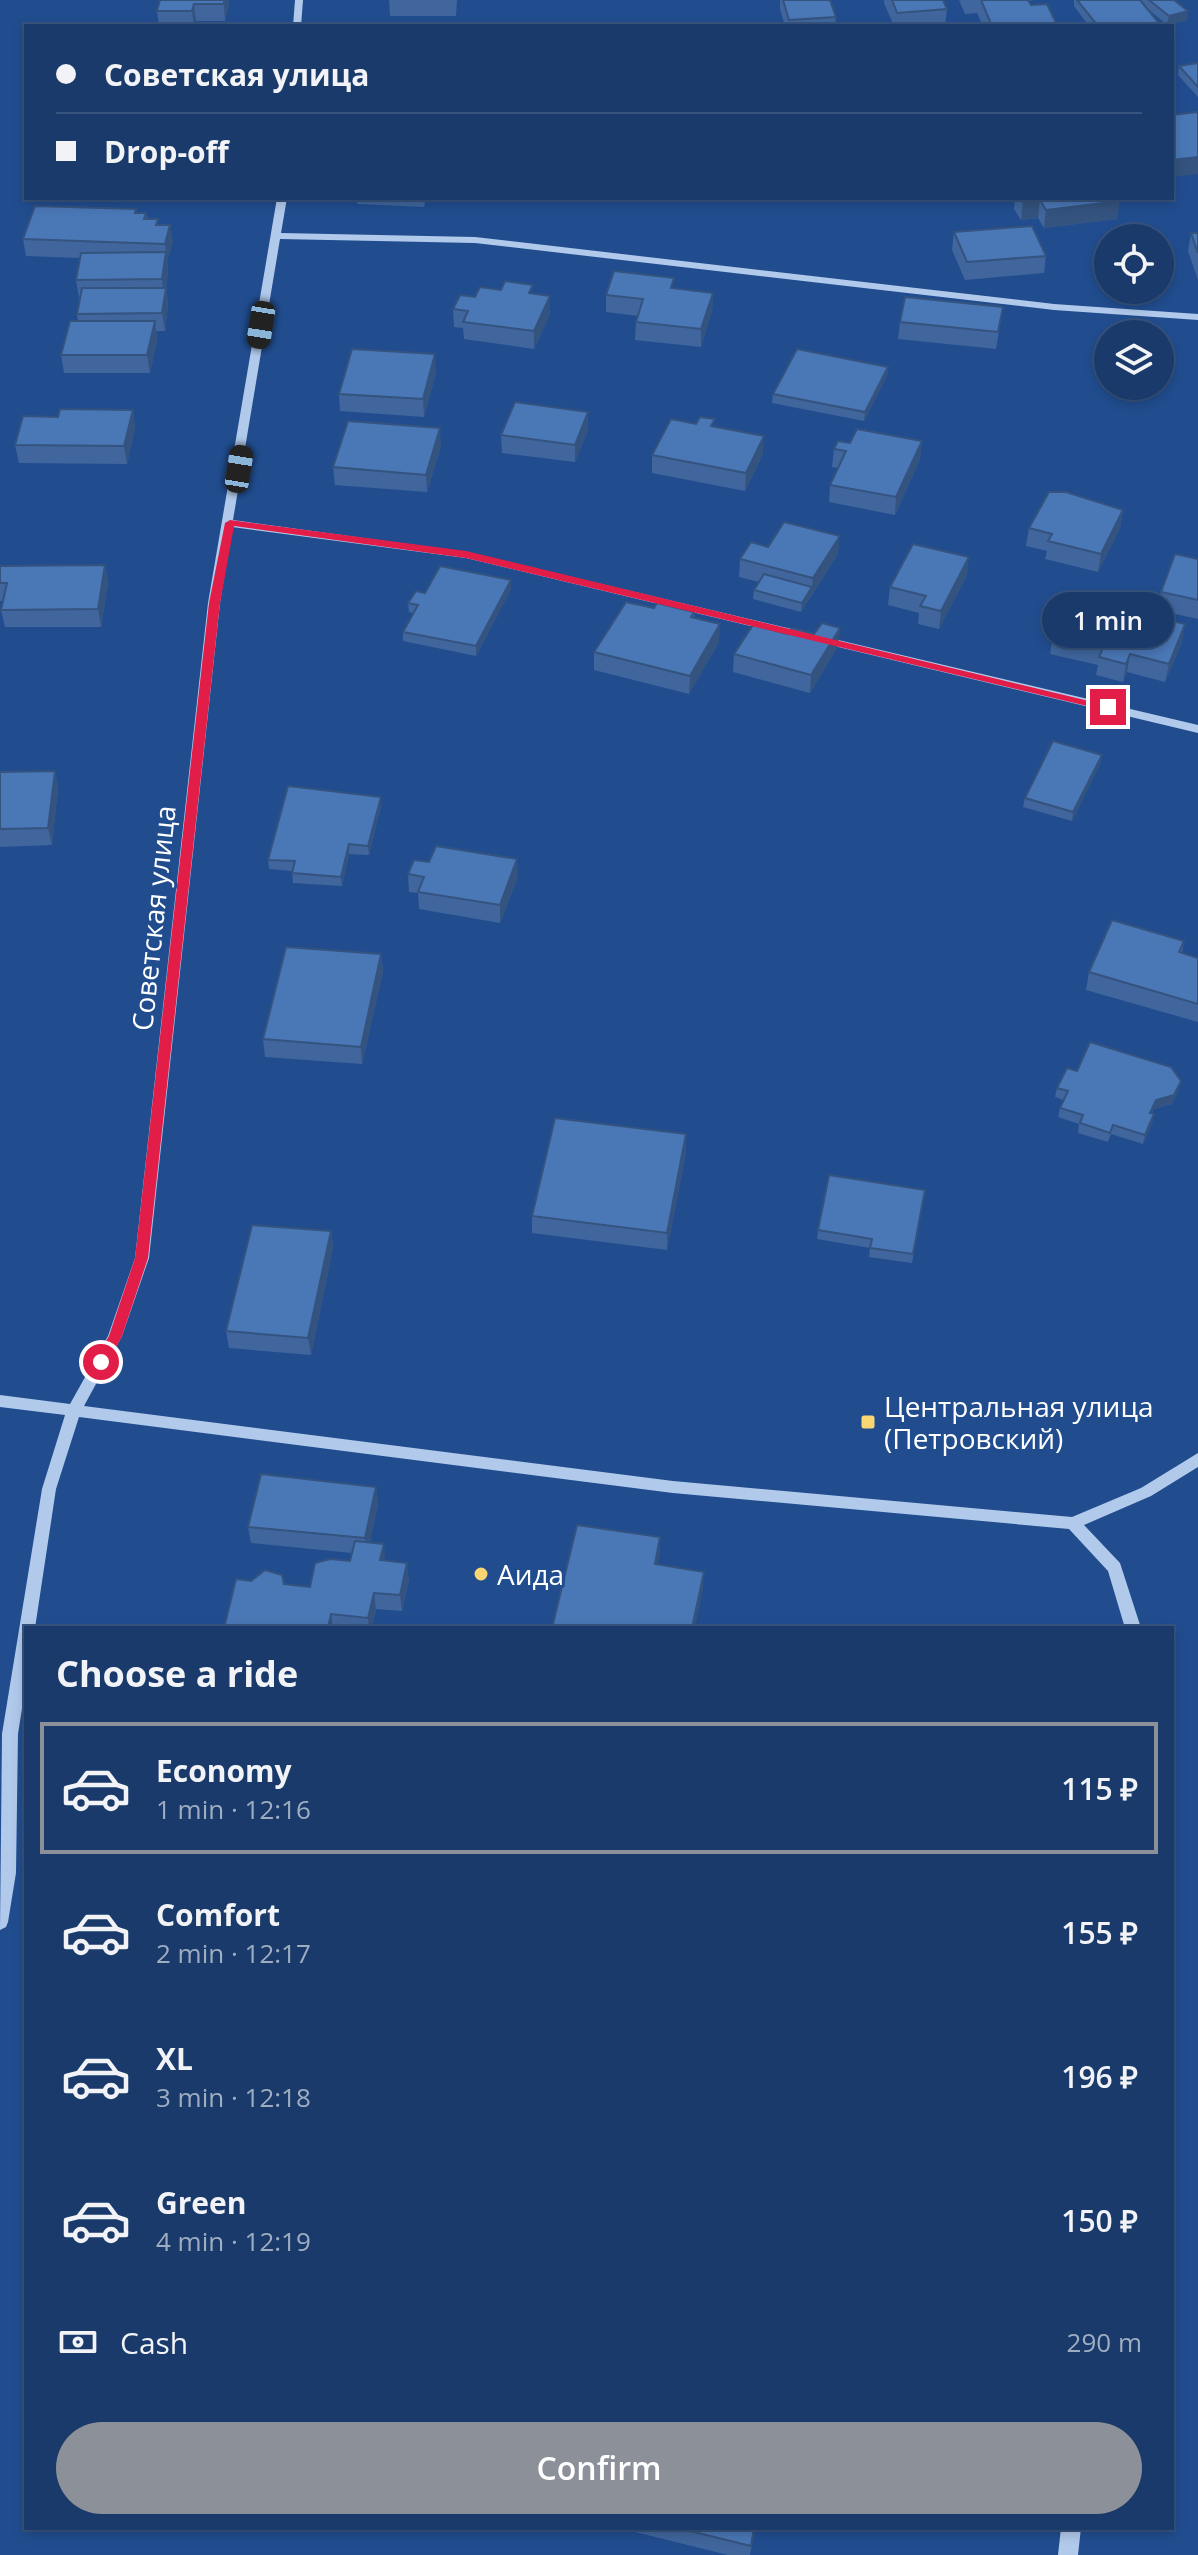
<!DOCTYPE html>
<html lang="en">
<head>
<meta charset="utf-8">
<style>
  :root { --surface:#193a6b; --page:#224171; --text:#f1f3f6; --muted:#9fadc1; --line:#37547e; --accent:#8c9099 }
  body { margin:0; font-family:"Open Sans",sans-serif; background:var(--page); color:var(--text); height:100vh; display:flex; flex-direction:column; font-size:30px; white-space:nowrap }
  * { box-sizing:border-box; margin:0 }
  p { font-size:26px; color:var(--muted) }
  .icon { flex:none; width:44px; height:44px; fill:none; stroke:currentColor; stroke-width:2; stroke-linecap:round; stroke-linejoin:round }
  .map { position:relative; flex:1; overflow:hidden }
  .details { position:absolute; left:24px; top:1626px; width:1150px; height:904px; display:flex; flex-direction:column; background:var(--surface); border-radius:0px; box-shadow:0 4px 12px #0003,0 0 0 2px var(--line) }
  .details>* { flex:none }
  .guide { position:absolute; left:24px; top:24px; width:1150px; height:176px; border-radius:0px; box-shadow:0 4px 12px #0003,0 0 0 2px var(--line); display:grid; align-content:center; height:176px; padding:0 32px; background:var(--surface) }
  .tools { position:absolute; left:1094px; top:224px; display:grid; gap:16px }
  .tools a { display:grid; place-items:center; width:80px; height:80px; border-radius:50%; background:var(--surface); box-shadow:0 4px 12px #0003,0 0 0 2px var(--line); font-size:40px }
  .end { position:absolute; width:36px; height:36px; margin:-18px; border:10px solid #e11d48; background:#fff; box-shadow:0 0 0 4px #fff }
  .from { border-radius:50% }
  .bubble { position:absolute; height:56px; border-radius:28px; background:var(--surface); box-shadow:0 4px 12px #0003,0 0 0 2px var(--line); font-size:26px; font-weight:600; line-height:56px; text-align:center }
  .car { position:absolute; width:24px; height:48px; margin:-24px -12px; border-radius:10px; box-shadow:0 0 6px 2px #0007; background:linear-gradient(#222 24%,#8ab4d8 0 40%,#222 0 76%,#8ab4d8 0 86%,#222 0) }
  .guide b { display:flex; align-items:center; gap:28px; height:76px; font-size:30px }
  .guide b+b { border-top:2px solid var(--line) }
  .guide i { width:20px; height:20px; background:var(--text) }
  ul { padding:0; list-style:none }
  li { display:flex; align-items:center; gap:24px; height:132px; margin:0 16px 12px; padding:0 16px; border:4px solid transparent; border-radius:0px }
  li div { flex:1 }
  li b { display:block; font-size:30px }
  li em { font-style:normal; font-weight:600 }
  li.selected { border-color:var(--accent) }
  li>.icon { width:72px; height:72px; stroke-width:1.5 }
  h2 { padding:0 32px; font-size:36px; line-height:96px }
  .pay { display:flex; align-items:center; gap:20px; height:88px; padding:0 32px; font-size:30px }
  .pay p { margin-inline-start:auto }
  .action { display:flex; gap:16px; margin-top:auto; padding:16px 32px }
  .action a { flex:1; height:92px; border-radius:48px; background:var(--accent); color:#fff; font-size:32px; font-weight:600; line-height:92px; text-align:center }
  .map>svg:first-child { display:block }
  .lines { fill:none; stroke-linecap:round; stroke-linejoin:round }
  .minor { fill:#b1caec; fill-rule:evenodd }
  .wall { fill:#40669d }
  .shaded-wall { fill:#34537f }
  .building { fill:#4a77b6; stroke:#34537f; stroke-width:2 }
  .route { fill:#e11d48 }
  .poi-dot { fill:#f9d672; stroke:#214d8f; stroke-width:3 }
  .labels { text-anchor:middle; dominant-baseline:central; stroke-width:6; stroke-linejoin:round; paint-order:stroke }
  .street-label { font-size:28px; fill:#fff; stroke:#214d8f }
  .poi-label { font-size:28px; fill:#fff; stroke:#214d8f; text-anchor:start }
</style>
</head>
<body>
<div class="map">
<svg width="1198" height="2555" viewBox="0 0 1198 2555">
  <rect width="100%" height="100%" fill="#214d8f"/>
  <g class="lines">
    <g class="minor">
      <path d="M295 0H303L301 26H293Z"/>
      <path d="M277 198H287L281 233 475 237 1054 304 1198 314V320L1054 310 475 243 280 239 233 520 466 552 1198 725V733L466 558 232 527 220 603 149 1258 122 1336 84 1406 673 1481 1072 1517 1141 1488 1198 1453V1467L1151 1496 1084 1525 1120 1563 1141 1628H1125L1108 1571 1069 1529 673 1493 79 1417 56 1489 35 1628H26V1683L18 1734 16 1873 8 1922 6 1927 0 1930 2 1734 42 1489 65 1415 0 1407V1395L70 1404 108 1336 135 1258 208 603Z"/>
      <path d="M1061 2528H1081L1078 2555H1058Z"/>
    </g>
  </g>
  <g class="wall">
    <path d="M160 0 229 3 225 21H196L194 26H159L157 11Z"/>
    <path d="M389 0H457L456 16H390Z"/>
    <path d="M780 0H830L836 17 835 26H785L780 9Z"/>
    <path d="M884 0H943L947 9 945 26H894L884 3Z"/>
    <path d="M959 0H1034L1029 1 1031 5 1057 26H983L977 13 965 14Z"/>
    <path d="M1074 0H1174L1187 20 1167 25 1147 8 1159 23 1158 26H1089L1074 6Z"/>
    <path d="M1198 63V97L1178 75 1179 66Z"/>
    <path d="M357 198H426L424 207 357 204Z"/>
    <path d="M1015 198H1118L1117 219 1044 228 1038 218 1021 220 1014 209Z"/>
    <path d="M136 209 137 213H146L147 219 158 225 173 242 167 261 168 270 166 288 168 305 165 331H156L157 339 150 373H64L61 355 78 321 77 314 81 298H79L76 280 80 258 26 256 23 239Z"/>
    <path d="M954 232 1046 256 1044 273 965 280 952 250Z"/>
    <path d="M1191 233H1198V280L1188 251Z"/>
    <path d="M674 289 713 293 712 311 701 347 635 340 636 322 638 316 606 312V295Z"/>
    <path d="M533 294 550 314 534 349 464 339 463 328 454 327 453 309 475 297Z"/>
    <path d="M900 322 1000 325 996 349 898 339Z"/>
    <path d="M888 367 887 376 864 421 772 403 773 394Z"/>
    <path d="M436 372 424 417 340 411 339 394Z"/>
    <path d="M133 410 135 428 127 464 19 463 15 445 58 417Z"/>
    <path d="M714 427 763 454 745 491 652 473V455Z"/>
    <path d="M588 430 575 462 502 453 501 435Z"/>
    <path d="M922 441 920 459 895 515 829 502 830 485 838 468 832 467 834 449Z"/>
    <path d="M441 446 427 492 335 485 333 467Z"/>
    <path d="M1123 510 1120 528 1098 572 1045 559 1047 551 1026 546 1029 528Z"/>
    <path d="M768 547 838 554 801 612 753 599 754 590 759 582 739 577 740 559Z"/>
    <path d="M1198 559V619L1157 610 1161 592Z"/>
    <path d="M105 565 108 583 101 627H5L1 610 3 601H0V566Z"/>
    <path d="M967 575 939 629 918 624 919 613 888 605 890 587Z"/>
    <path d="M511 580V589L476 656 403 641V632L413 613 409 612 408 603 425 593Z"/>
    <path d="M654 608 694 612V618L719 642 689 694 594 670V652Z"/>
    <path d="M788 634H814L838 646 810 693 733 672 734 654Z"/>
    <path d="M1053 636 1182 642 1165 682 1127 672 1123 682 1096 675 1098 665 1050 654Z"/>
    <path d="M1102 755 1100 764 1072 821 1023 807 1025 798Z"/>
    <path d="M55 771 58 788 52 845 0 847V772Z"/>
    <path d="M381 806 369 855 349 854 342 886 293 883 292 871 269 869 268 860Z"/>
    <path d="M408 874 518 877 500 923 419 909 418 893 409 892Z"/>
    <path d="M1184 941 1182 953 1198 958V1022L1086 990 1089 972Z"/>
    <path d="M381 954 383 972 362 1064 265 1057 263 1039Z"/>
    <path d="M1077 1071 1181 1081 1178 1091 1172 1104 1153 1109 1152 1113 1154 1114 1152 1123 1143 1144 1111 1134 1108 1142 1078 1133 1079 1124 1058 1117 1060 1108 1063 1100 1055 1097 1057 1088Z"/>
    <path d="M686 1134V1152L667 1250 532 1233V1216Z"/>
    <path d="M925 1190 912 1263 869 1257 870 1248 817 1239 818 1230Z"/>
    <path d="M331 1231 333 1248 311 1355 229 1348 226 1331Z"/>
    <path d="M376 1487 378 1503 370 1542 385 1560 409 1579 402 1611 376 1609 372 1628H224L284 1584 310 1587 350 1561 352 1553 251 1543 248 1527Z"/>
    <path d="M619 2528H755L750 2555H728Z"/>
  </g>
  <g class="shaded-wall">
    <path d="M224 0H229V3L225 21 224 4Z"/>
    <path d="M194 4 196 21 194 26 192 11Z"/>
    <path d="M1188 11 1187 20 1167 25 1169 16Z"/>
    <path d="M1159 23 1158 26H1135Z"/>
    <path d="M1198 157V174L1172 177V160Z"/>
    <path d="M1040 200 1038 218 1021 220 1023 202Z"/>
    <path d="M1120 201 1117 219 1044 228 1046 210Z"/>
    <path d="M170 225 173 242 167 261 165 244Z"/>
    <path d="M166 252 168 270 164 297 162 279Z"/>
    <path d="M166 288 168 305 165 331 162 313Z"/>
    <path d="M713 293 712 311 701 347V329Z"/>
    <path d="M550 296V314L534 349V331Z"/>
    <path d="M155 321 157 339 150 373 147 355Z"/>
    <path d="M435 354 436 372 424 417 423 399Z"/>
    <path d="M888 367 887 376 864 421 865 412Z"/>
    <path d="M133 410 135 428 127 464 124 446Z"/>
    <path d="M588 412V430L575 462V445Z"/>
    <path d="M440 428 441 446 427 492 426 475Z"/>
    <path d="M764 436 763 454 745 491 746 473Z"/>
    <path d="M922 441 920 459 895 515 896 497Z"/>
    <path d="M1123 510 1120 528 1098 572 1101 554Z"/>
    <path d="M840 536 838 554 811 596 813 578Z"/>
    <path d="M969 557 967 575 939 629 941 611Z"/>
    <path d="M105 565 108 583 101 627 98 609Z"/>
    <path d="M511 580V589L476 656V646Z"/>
    <path d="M812 587 811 596 801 612 802 603Z"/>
    <path d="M720 624 719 642 689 694 690 676Z"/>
    <path d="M1185 624 1182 642 1165 682 1169 664Z"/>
    <path d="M840 628 838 646 810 693 811 675Z"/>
    <path d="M1130 654 1127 672 1123 682 1126 664Z"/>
    <path d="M1102 755 1100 764 1072 821 1073 812Z"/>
    <path d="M55 771 58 788 52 845 48 828Z"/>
    <path d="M381 797V806L369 855 368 846Z"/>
    <path d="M349 844V854L342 886 341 877Z"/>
    <path d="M517 859 518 877 500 923V905Z"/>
    <path d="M381 954 383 972 362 1064 361 1047Z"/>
    <path d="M1181 1081 1178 1091 1172 1104 1153 1109 1148 1122 1156 1100Z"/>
    <path d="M1154 1114 1152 1123 1143 1144 1145 1135Z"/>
    <path d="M686 1134V1152L667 1250V1233Z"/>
    <path d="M331 1231 333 1248 311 1355 308 1338Z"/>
    <path d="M376 1487 378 1503 367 1555 365 1538Z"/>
    <path d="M660 1537V1554L654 1580 655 1564Z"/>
    <path d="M384 1544 385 1560H380Z"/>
    <path d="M407 1563 409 1579 402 1611 400 1595Z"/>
    <path d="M704 1572 703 1589 695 1628H692Z"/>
    <path d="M374 1593 376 1609 372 1628H369L368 1618Z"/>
    <path d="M331 1614 333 1628H328Z"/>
  </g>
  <g class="building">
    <path d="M160 0H224V4H194L192 11H157Z"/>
    <path d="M783 0H830L836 17 789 20Z"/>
    <path d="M892 0H943L947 9 897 13Z"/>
    <path d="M981 0H1028L1031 5 1047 4 1057 25 992 26Z"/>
    <path d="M1077 0H1140L1159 23 1135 26H1098Z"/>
    <path d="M1149 0H1174L1188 11 1169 16Z"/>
    <path d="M1198 63V87L1179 66Z"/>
    <path d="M1198 112V157L1172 160V115Z"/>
    <path d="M1020 198H1118L1120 201 1046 210 1040 200 1023 202Z"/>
    <path d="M35 206 136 209 135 213H146L144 219H158L156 225H170L165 244 23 239Z"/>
    <path d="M1032 226 1046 256 967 262 954 232Z"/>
    <path d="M1191 233H1198V253Z"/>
    <path d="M166 252 162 279 76 280 81 253Z"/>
    <path d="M614 271 674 278 671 288 713 293 701 329 636 322 643 299 606 295Z"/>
    <path d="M505 281 533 285 529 293 550 296 534 331 463 322 468 311 453 309 460 295 475 297 480 287 501 290Z"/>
    <path d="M82 288H166L162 313 77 314Z"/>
    <path d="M905 297 1003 307 998 332 900 322Z"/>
    <path d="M70 321H155L147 355H61Z"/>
    <path d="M352 349 435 354 423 399 339 394Z"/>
    <path d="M797 349 888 367 865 412 773 394Z"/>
    <path d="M515 402 588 412 575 445 501 435Z"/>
    <path d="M60 409 133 410 124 446 15 445 23 416 58 417Z"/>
    <path d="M700 417 715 419 711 426 764 436 746 473 652 455 671 419 696 424Z"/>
    <path d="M348 421 440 428 426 475 333 467Z"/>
    <path d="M857 429 922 441 896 497 830 485 846 451 834 449 838 441 850 443Z"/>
    <path d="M1049 492H1066L1123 510 1101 554 1048 541 1052 534 1029 528Z"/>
    <path d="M784 522 840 536 813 578 740 559 751 542 768 547Z"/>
    <path d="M913 544 969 557 941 611 920 606 926 596 890 587Z"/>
    <path d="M1175 554 1198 559V600L1161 592Z"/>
    <path d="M105 565 98 609 1 610 7 583H0V566Z"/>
    <path d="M440 566 511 580 476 646 403 632 418 605 408 603 416 591 425 593Z"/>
    <path d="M764 574 812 587 802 603 754 590Z"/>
    <path d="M1071 597 1185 624 1169 664 1130 654 1126 664 1099 657 1103 648 1053 636Z"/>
    <path d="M626 602 654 608 657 603 694 612 691 617 720 624 690 676 594 652Z"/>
    <path d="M822 623 840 628 811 675 734 654 753 625 788 634 792 628 814 634Z"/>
    <path d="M1053 741 1102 755 1073 812 1025 798Z"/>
    <path d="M55 771 48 828 0 829V772Z"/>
    <path d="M288 786 381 797 368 846 349 844 341 877 292 873 295 861 268 860Z"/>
    <path d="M436 846 517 859 500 905 418 892 424 877 408 874 414 860 429 862Z"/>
    <path d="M1112 920 1184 941 1179 952 1198 958V1004L1089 972Z"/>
    <path d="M286 947 381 954 361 1047 263 1039Z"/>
    <path d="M1090 1042 1171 1067 1181 1081 1174 1095 1156 1100 1150 1113 1154 1114 1145 1135 1113 1125 1110 1133 1080 1123 1083 1115 1060 1108 1068 1091 1057 1088 1067 1068 1077 1071Z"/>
    <path d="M555 1118 686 1134 667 1233 532 1216Z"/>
    <path d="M829 1175 925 1190 913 1254 870 1248 872 1239 818 1230Z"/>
    <path d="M252 1225 331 1231 308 1338 226 1331Z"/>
    <path d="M261 1474 376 1487 365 1538 248 1527Z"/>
    <path d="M577 1525 660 1537 655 1564 704 1572 692 1628H552Z"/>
    <path d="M355 1541 384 1544 380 1560 407 1563 400 1595 374 1593 368 1618 331 1614 328 1628H224L236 1579 251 1581 265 1570 282 1575 284 1584 310 1587 315 1563 330 1559 350 1561Z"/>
    <path d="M678 2528H754L751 2546Z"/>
  </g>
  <path class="route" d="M230 520 466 551 1114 707 1108 711 466 558 234 526 220 603 148 1258 122 1336 106 1366 101 1367 94 1362 109 1336 135 1258 209 603 225 523Z"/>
  <g class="poi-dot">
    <rect x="860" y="1414" width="16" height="16" rx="4"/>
    <circle cx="481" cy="1574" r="8"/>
  </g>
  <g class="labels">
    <g class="street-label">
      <text transform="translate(153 918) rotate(-84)">Советская улица</text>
    </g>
    <g class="poi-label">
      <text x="884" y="1406">Центральная улица<tspan x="884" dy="32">(Петровский)</tspan></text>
      <text x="497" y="1574">Аида</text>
    </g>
  </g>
</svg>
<div class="tools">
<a><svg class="icon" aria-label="locate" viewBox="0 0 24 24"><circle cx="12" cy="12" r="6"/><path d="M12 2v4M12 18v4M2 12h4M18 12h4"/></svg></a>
<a><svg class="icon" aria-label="layers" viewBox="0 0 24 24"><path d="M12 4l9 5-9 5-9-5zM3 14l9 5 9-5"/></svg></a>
</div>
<i class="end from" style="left:101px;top:1362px"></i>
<i class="end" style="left:1108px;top:707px"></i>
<div class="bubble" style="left:1042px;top:592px;width:132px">1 min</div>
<i class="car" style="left:261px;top:325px;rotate:189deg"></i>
<i class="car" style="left:239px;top:469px;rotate:9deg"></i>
<div class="guide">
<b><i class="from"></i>Советская улица</b>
<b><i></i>Drop-off</b>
</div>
<section class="details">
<h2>Choose a ride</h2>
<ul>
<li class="selected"><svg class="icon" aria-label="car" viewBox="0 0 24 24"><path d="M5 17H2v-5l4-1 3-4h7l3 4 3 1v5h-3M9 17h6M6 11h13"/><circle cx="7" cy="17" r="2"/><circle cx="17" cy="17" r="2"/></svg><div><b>Economy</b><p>1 min · 12:16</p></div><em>115 ₽</em></li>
<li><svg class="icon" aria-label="car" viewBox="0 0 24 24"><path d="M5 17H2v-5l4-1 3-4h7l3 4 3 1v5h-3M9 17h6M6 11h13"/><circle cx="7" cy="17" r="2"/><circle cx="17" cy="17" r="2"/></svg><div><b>Comfort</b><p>2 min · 12:17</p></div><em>155 ₽</em></li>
<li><svg class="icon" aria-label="car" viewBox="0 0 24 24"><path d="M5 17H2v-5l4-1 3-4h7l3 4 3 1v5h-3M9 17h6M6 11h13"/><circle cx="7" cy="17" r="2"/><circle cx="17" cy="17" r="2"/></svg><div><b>XL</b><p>3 min · 12:18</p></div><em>196 ₽</em></li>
<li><svg class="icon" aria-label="car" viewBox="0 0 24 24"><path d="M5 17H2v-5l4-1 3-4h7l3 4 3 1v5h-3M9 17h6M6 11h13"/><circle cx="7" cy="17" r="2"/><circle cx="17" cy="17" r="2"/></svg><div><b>Green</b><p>4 min · 12:19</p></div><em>150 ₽</em></li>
</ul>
<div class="pay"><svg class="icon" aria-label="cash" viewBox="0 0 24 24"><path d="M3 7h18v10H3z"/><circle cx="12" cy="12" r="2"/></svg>Cash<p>290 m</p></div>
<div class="action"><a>Confirm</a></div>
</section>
</div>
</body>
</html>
